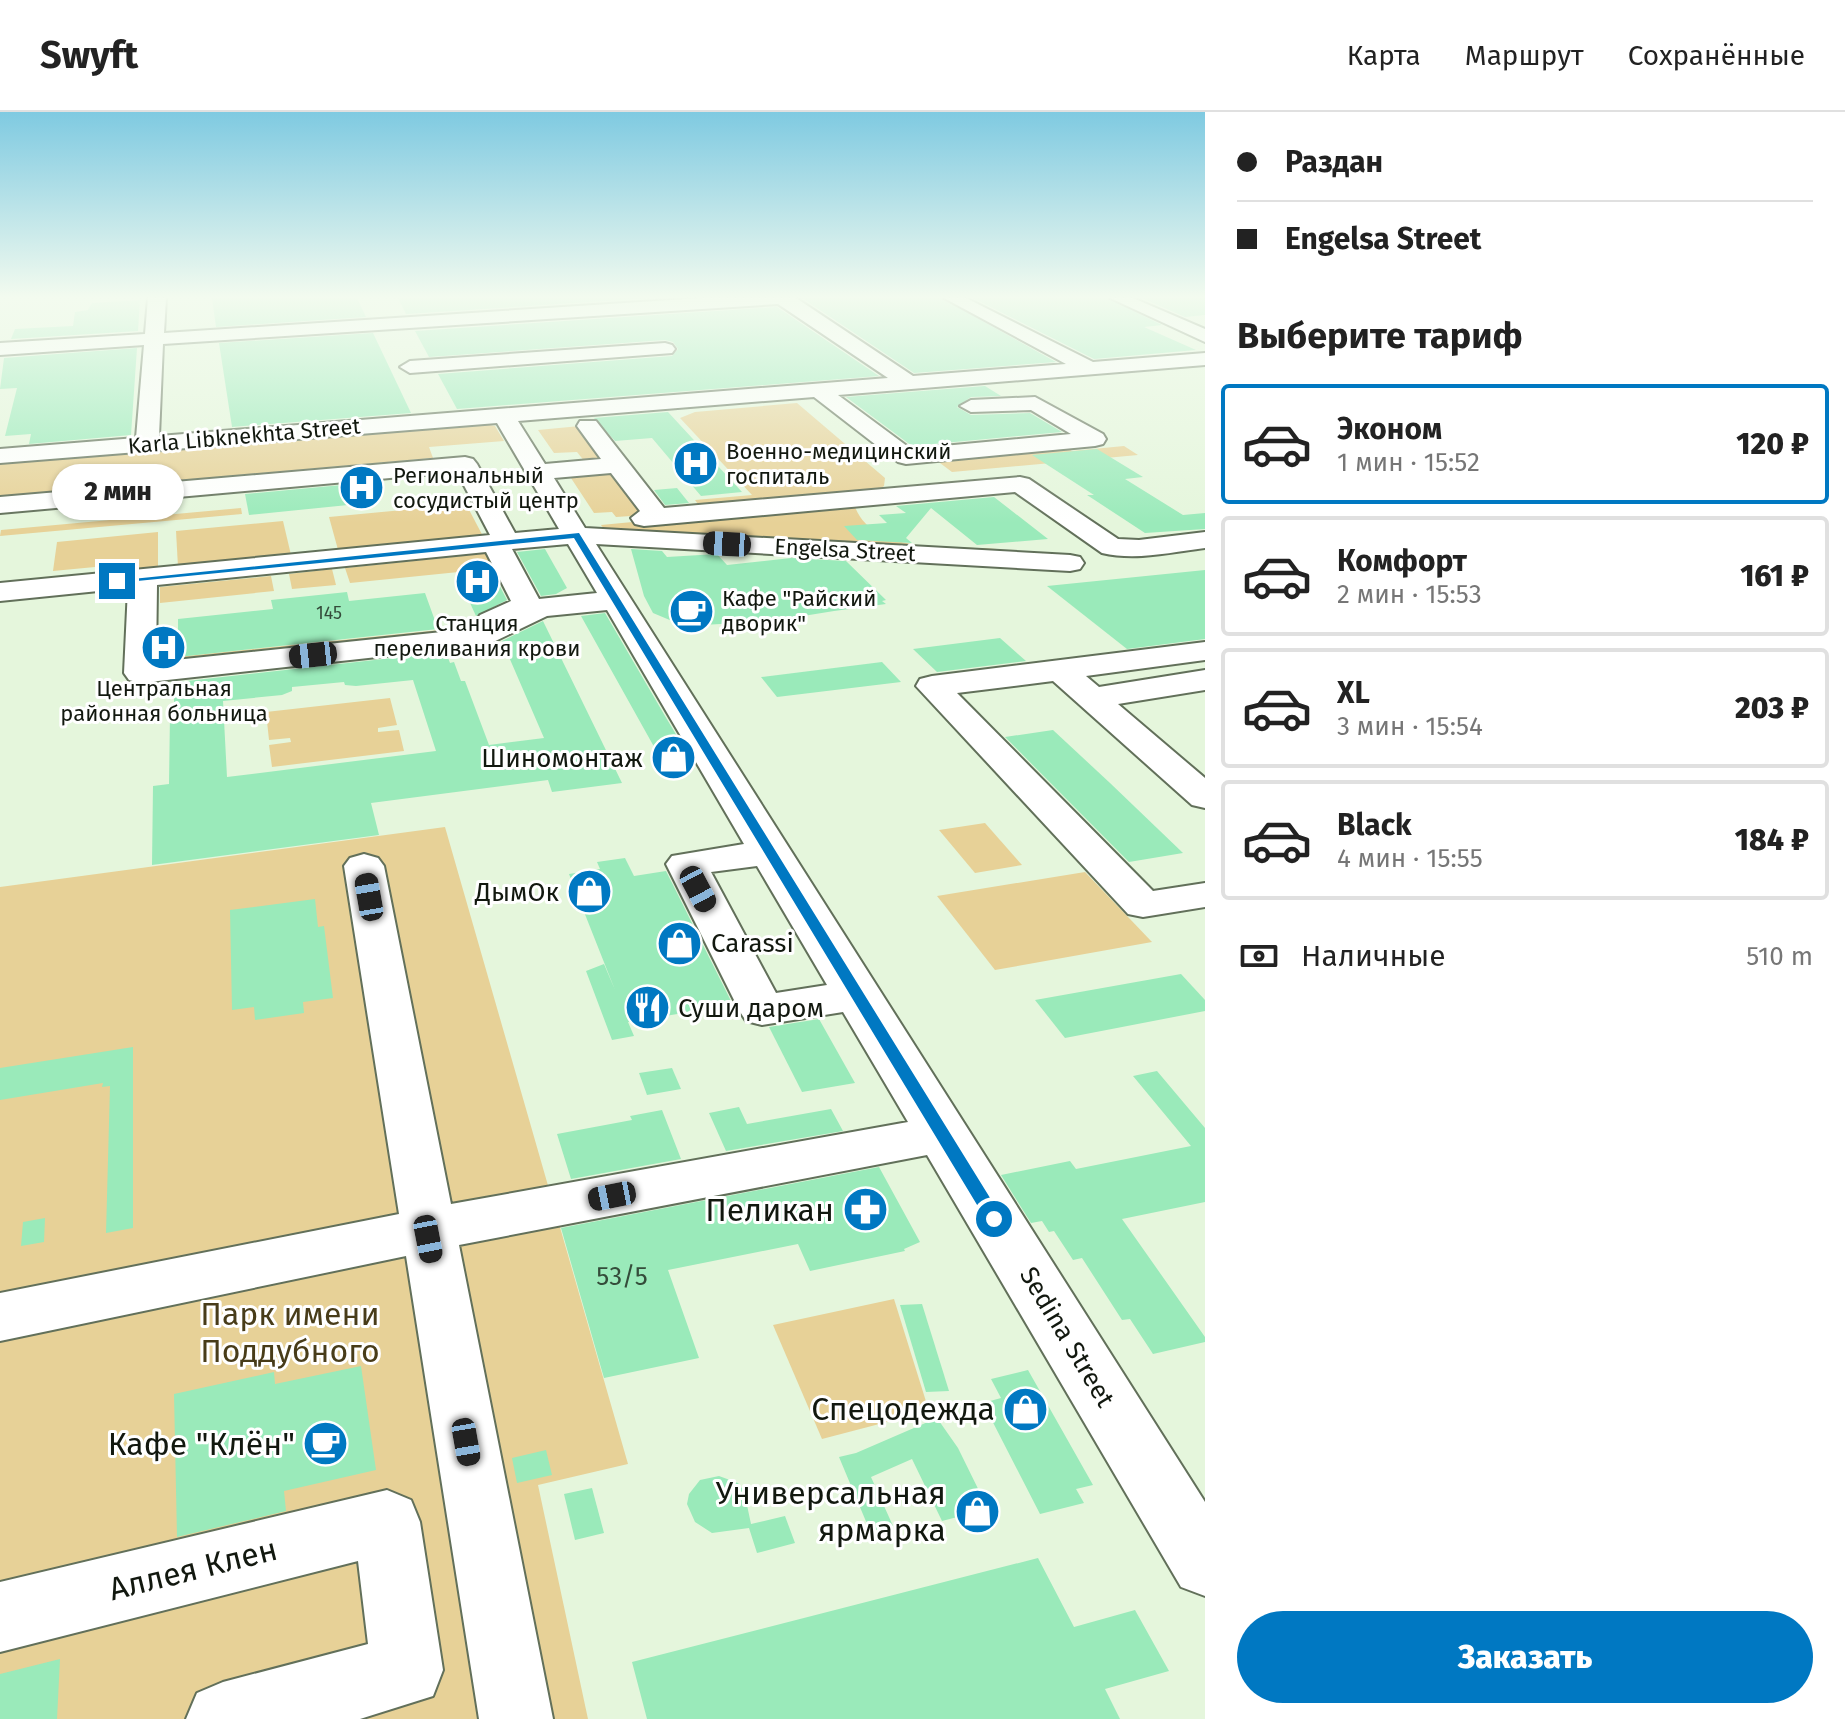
<!DOCTYPE html>
<html lang="ru">
<head>
<meta charset="utf-8">
<style>
  :root { --surface:#fff; --page:#f6f6f6; --text:#222; --muted:#767676; --line:#e0e0e0; --accent:#0078c2 }
  body { margin:0; font-family:"Fira Sans",sans-serif; background:var(--page); color:var(--text); height:100vh; display:flex; flex-direction:column; font-size:30px; white-space:nowrap }
  * { box-sizing:border-box; margin:0 }
  p { font-size:26px; color:var(--muted) }
  .icon { flex:none; width:44px; height:44px; fill:none; stroke:currentColor; stroke-width:2; stroke-linecap:round; stroke-linejoin:round }
  .map { position:relative; flex:1; overflow:hidden }
  .sheet { display:flex; flex-direction:column; background:var(--surface); width:640px }
  .sheet>* { flex:none }
  .banner { display:grid; align-content:center; height:176px; padding:0 32px; background:var(--surface) }
  .end { position:absolute; width:36px; height:36px; margin:-18px; border:10px solid #0078c2; background:#fff; box-shadow:0 0 0 4px #fff }
  .from { border-radius:50% }
  .bubble { position:absolute; height:56px; border-radius:28px; background:var(--surface); box-shadow:0 2px 6px #0004; font-size:26px; font-weight:800; line-height:56px; text-align:center }
  .car { position:absolute; width:24px; height:48px; margin:-24px -12px; border-radius:10px; box-shadow:0 0 6px 2px #0007; background:linear-gradient(#222 24%,#8ab4d8 0 40%,#222 0 76%,#8ab4d8 0 86%,#222 0) }
  .banner b { display:flex; align-items:center; gap:28px; height:76px; font-size:30px }
  .banner b+b { border-top:2px solid var(--line) }
  .banner i { width:20px; height:20px; background:var(--text) }
  ul { padding:0; list-style:none }
  li { display:flex; align-items:center; gap:24px; height:120px; margin:0 16px 12px; padding:0 16px; border:4px solid var(--line); border-radius:8px }
  li div { flex:1 }
  li b { display:block; font-size:30px }
  li em { font-style:normal; font-weight:800 }
  li.current { border-color:var(--accent) }
  li>.icon { width:72px; height:72px; stroke-width:1.5 }
  h2 { padding:0 32px; font-size:36px; line-height:96px }
  .pay { display:flex; align-items:center; gap:20px; height:88px; padding:0 32px; font-size:30px }
  .pay p { margin-inline-start:auto }
  .action { display:flex; gap:16px; margin-top:auto; padding:16px 32px }
  .action a { flex:1; height:92px; border-radius:48px; background:var(--accent); color:#fff; font-size:32px; font-weight:800; line-height:92px; text-align:center }
  header { display:flex; align-items:center; gap:48px; box-sizing:border-box; height:112px; padding:0 40px; background:var(--surface); border-bottom:2px solid var(--line) }
  header strong { font-size:38px }
  nav { display:flex; gap:44px; margin-inline-start:auto; font-size:28px }
  main { display:flex; flex:1; min-height:0 }
  .map>svg:first-child { display:block }
  .green { fill:#e7d197 }
  .building { fill:#9aeaba; fill-rule:evenodd }
  .lines { fill:none; stroke-linecap:round; stroke-linejoin:round }
  .minor-casing { stroke:#62705a; stroke-width:4 }
  .minor { fill:#fff; fill-rule:evenodd }
  .route { fill:#0078c2 }
  .labels { text-anchor:middle; dominant-baseline:central; stroke-width:6; stroke-linejoin:round; paint-order:stroke }
  .far-number-label { font-size:18px; fill:#344c3a }
  .far-street-label { font-size:22px; fill:#12180f; stroke:#fff }
  .far-poi-label { font-size:22px; fill:#12180f; stroke:#fff; text-anchor:start }
  .poi-label { font-size:26px; fill:#12180f; stroke:#fff; text-anchor:end }
  .near-number-label { font-size:26px; fill:#344c3a }
  .street-label { font-size:26px; fill:#12180f; stroke:#fff }
  .near-poi-label { font-size:32px; fill:#12180f; stroke:#fff; text-anchor:end }
  .near-park-label { font-size:32px; fill:#483c19; stroke:#fff }
  .near-street-label { font-size:32px; fill:#12180f; stroke:#fff }
</style>
</head>
<body>
<header>
<strong>Swyft</strong>
<nav><a>Карта</a><a>Маршрут</a><a>Сохранённые</a></nav>
</header>
<main>
<div class="map">
<svg width="1205" height="1607" viewBox="0 0 1205 1607">
  <rect width="100%" height="100%" fill="#e5f6dc"/>
  <g class="green">
    <path d="M797 291 885 366 884 374 855 395C874 444 954 433 997 437L1007 441 607 421 601 413 706 403 695 388 752 383 680 306 695 300Z"/>
    <path d="M485 312 495 314 504 329 429 335 433 346 0 384V350Z"/>
    <path d="M580 314 608 352 585 350 577 340 554 341 538 318Z"/>
    <path d="M1124 334 1138 343 952 360 936 348 1067 336 1072 339Z"/>
    <path d="M612 356 646 403 616 405 612 400 594 401 569 363Z"/>
    <path d="M466 392 486 430 340 445 329 405Z"/>
    <path d="M241 396 242 402 0 424 1 418Z"/>
    <path d="M283 409 291 443 178 455 176 419Z"/>
    <path d="M158 420V455L95 461V455L53 459 57 430Z"/>
    <path d="M490 441 498 456 350 471 345 456Z"/>
    <path d="M332 457 336 473 292 477 289 462Z"/>
    <path d="M271 464 274 479 160 491V475Z"/>
    <path d="M440 518 441 523 157 553V547Z"/>
    <path d="M390 586 397 613 378 616V620L399 618 404 639 272 655 269 633 291 630 290 626 269 628 266 600Z"/>
    <path d="M985 711 1022 753 975 761 939 718Z"/>
    <path d="M445 715 628 1352 538 1373 588 1607H0V775Z"/>
    <path d="M1085 760 1152 830 995 858 937 784Z"/>
    <path d="M894 1187 929 1299 822 1327 773 1213Z"/>
  </g>
  <g class="building">
    <path d="M212 186H357L366 205 216 215Z"/>
    <path d="M398 186H649L406 202Z"/>
    <path d="M802 186H941L1056 250 914 261Z"/>
    <path d="M973 186H1107L1162 213 1144 215 1196 238 1094 247Z"/>
    <path d="M1142 186H1205V203L1185 205Z"/>
    <path d="M140 188 138 219 11 227 15 217 73 214 75 200 88 198 92 191Z"/>
    <path d="M777 195 879 264 457 297 438 262 672 244 678 237 673 230 665 228 429 245 415 219Z"/>
    <path d="M373 221 411 301 232 315 219 231Z"/>
    <path d="M137 236 131 323 29 332 31 322 5 324 17 276 0 277 4 246Z"/>
    <path d="M985 274 1001 284 971 285 957 295 971 303 1030 301 1062 320 912 334 846 285Z"/>
    <path d="M668 300 704 339 742 380 701 384 652 326 615 329 594 306Z"/>
    <path d="M1097 337 1143 365 1125 367 1183 403 1205 401V417L1145 421 1087 383H1094L1032 343Z"/>
    <path d="M342 373 348 393 249 403 245 382Z"/>
    <path d="M677 376 689 391 665 393 654 378Z"/>
    <path d="M994 385 1048 427 977 433 931 396 906 426 912 431 857 428 844 414 887 411 879 403 906 401 896 394Z"/>
    <path d="M545 437 567 476 556 482 541 484 517 440Z"/>
    <path d="M631 437 662 439 667 445 717 442 727 453 791 446 846 449 886 488 882 489 886 492 834 499 797 505 800 508 760 513 757 510 684 514 653 501 644 484Z"/>
    <path d="M1205 458V527L1127 537 1047 474Z"/>
    <path d="M495 465 507 488 476 504 460 469Z"/>
    <path d="M347 480 349 489 425 481 438 517 178 545V507L273 497 271 488Z"/>
    <path d="M605 501 665 604 695 654 667 658 581 504Z"/>
    <path d="M543 509 622 671 552 680 548 668 371 691 379 723 152 753 153 674 169 672 170 602H174V581H178V570L446 540 450 551 454 550 461 569H465L489 633 544 626 502 529ZM413 568 436 639 227 665 223 589 282 583 292 579V575L344 570 345 573 356 574Z"/>
    <path d="M1000 526 1026 549 937 560 913 537Z"/>
    <path d="M882 550 901 570 777 585 761 565Z"/>
    <path d="M1053 618 1110 671 1183 741 1129 750 1005 625Z"/>
    <path d="M625 746 634 764 666 759 733 893 628 910 634 924 612 928 586 859 604 852 615 878 569 762 600 757 597 750Z"/>
    <path d="M315 787 318 815 324 814 333 886 303 890 304 901 255 908 254 895 232 898 230 798Z"/>
    <path d="M1181 862 1205 888V899L1065 926 1035 888Z"/>
    <path d="M819 907 855 971 802 980 769 915Z"/>
    <path d="M133 935V1116L106 1121 110 974 102 975 103 971 0 988V956Z"/>
    <path d="M672 956 681 977 647 983 639 961Z"/>
    <path d="M1157 959 1205 1016V1090L1122 1107 1205 1225V1230L1153 1242 1130 1207 1122 1208 1082 1146 1073 1148 1054 1119 1049 1120 1042 1109 1031 1111 1001 1063 1070 1049 1076 1057 1191 1034 1133 964Z"/>
    <path d="M739 995 747 1012 831 997 843 1019 726 1039 709 1001Z"/>
    <path d="M662 998 681 1047 571 1067 557 1022 632 1008 630 1004Z"/>
    <path d="M879 1055 920 1130 904 1137 905 1139 810 1159 798 1132 668 1158 699 1246 604 1266 561 1116Z"/>
    <path d="M45 1106 44 1130 21 1134 23 1110Z"/>
    <path d="M922 1192 949 1279 926 1280 900 1193Z"/>
    <path d="M361 1254 376 1358 284 1379 286 1399 177 1425 174 1282 274 1260 275 1272Z"/>
    <path d="M1028 1258 1093 1373 1076 1377 1084 1391 1040 1402 983 1291 1001 1286 991 1267Z"/>
    <path d="M937 1306 958 1336 988 1397 942 1409 912 1347 871 1365 893 1414 870 1419 839 1345 856 1341Z"/>
    <path d="M546 1338 552 1363 517 1371 512 1346Z"/>
    <path d="M719 1364 738 1371 744 1379 751 1412 785 1404 795 1431 757 1441 749 1416 712 1421 695 1410 687 1392 689 1382 700 1368Z"/>
    <path d="M592 1376 604 1421 575 1428 564 1382Z"/>
    <path d="M1038 1446 1074 1515 1135 1498 1169 1559 1105 1577 1120 1607H647L632 1550Z"/>
    <path d="M60 1547 57 1607H0V1562Z"/>
  </g>
  <g class="lines">
    <defs>
      <g id="minor">
        <path d="M148 186H166L164 221 702 186H796L913 264 1066 252 944 186H966L1093 250 1205 241V253L838 283 911 337 1071 322 1031 298 971 300 960 294 971 288 1035 285 1103 322 1106 327 1103 332 1095 334 906 352 898 350 814 285 518 309 545 352 601 347 577 314 580 309H596L664 396 1020 365 1029 367 1118 427 1139 428 1205 420V436C1172 440 1136 449 1102 441L1015 380 644 414 635 412 631 406 640 399 611 361 554 366 585 416 1070 443 1080 445 1084 451 1080 457 1070 459 596 432 1205 1390V1484L1181 1475 927 1043 459 1133 553 1607H479L406 1144 0 1229V1181L399 1102 344 754 350 746 364 742 378 746 384 754 451 1092 908 1010 843 900 762 913 746 909 739 898 666 752 672 744 744 732 607 498 547 504 487 533 140 571 129 568 124 561 128 476 0 489V471L490 423 457 360 0 401V385L465 345 473 347 477 352 515 421 559 417 497 311 0 351V337L136 326 144 233 0 243V231L145 222ZM778 192 888 266 159 324 163 232ZM568 432 597 481 539 487 512 437ZM486 440 511 489 480 503 476 509 480 516 156 550 157 473ZM757 754 827 873 776 881 711 760Z"/>
        <path d="M1110 186H1133L1205 217V230Z"/>
        <path d="M665 231 672 233 675 237 672 241 410 261 400 255 410 249Z"/>
        <path d="M1205 530V548L1086 564 1099 575 1205 558V578L1118 592 1205 666V696L1192 693 1053 569 957 581 1153 779 1205 771V795L1143 805 1128 802 916 574 920 567 932 564Z"/>
        <path d="M387 1378 411 1388 420 1410 443 1558 433 1584 360 1607H186L197 1581 223 1570 368 1532 358 1449 0 1540V1470Z"/>
      </g>
    </defs>
    <use href="#minor" class="minor-casing"/>
    <use href="#minor" class="minor"/>
  </g>
  <linearGradient id="sky" x2="0" y2="1"><stop stop-color="#7fcae1"/><stop offset="0.45" stop-color="#f3fbef"/><stop offset="1" stop-color="#f3fbef" stop-opacity="0"/></linearGradient>
  <rect width="1205" height="411" fill="url(#sky)"/>
  <path class="route" d="M579 421 1000 1102 1003 1107 1000 1111H988L574 426 117 471 113 469Z"/>
  <defs>
    <symbol id="hospital-disc" viewBox="-11 -11 22 22"><circle r="9.5" fill="#0078c2" stroke="#fff"/><path d="M-5-5h3v3.5h4V-5h3V5h-3V1.5h-4V5h-3Z" fill="#fff"/></symbol>
    <symbol id="cafe-disc" viewBox="-11 -11 22 22"><circle r="9.5" fill="#0078c2" stroke="#fff"/><path d="M-5.5-4.5H6V0H3Q3 3.5 0 3.5H-2.5Q-5.5 3.5-5.5 0ZM3-3.2v2h1.7v-2ZM-6 4.5H4V6H-6Z" fill="#fff"/></symbol>
    <symbol id="shop-disc" viewBox="-11 -11 22 22"><circle r="9.5" fill="#0078c2" stroke="#fff"/><path d="M-5-2.5h2.3a2.7 3.5 0 0 1 5.4 0H5L5.5 6h-11ZM-1.5-2.5h3a1.5 2.3 0 0 0-3 0Z" fill="#fff"/></symbol>
    <symbol id="restaurant-disc" viewBox="-11 -11 22 22"><circle r="9.5" fill="#0078c2" stroke="#fff"/><path d="M-5-6h1v4h1v-4h1v4h1v-4h1v5L-1.5 .5V6h-2V.5L-5-1ZM5-6V6H3V1.5H1.5Q1.5-4 5-6Z" fill="#fff"/></symbol>
    <symbol id="pharmacy-disc" viewBox="-11 -11 22 22"><circle r="9.5" fill="#0078c2" stroke="#fff"/><path d="M-2-6h4v4h4v4h-4v4h-4v-4h-4v-4h4Z" fill="#fff"/></symbol>
  </defs>
  <g fill-rule="evenodd">
    <use href="#hospital-disc" x="670" y="326" width="51" height="51"/>
    <use href="#hospital-disc" x="336" y="350" width="51" height="51"/>
    <use href="#hospital-disc" x="452" y="444" width="51" height="51"/>
    <use href="#cafe-disc" x="666" y="474" width="51" height="51"/>
    <use href="#hospital-disc" x="138" y="510" width="51" height="51"/>
    <use href="#shop-disc" x="648" y="620" width="51" height="51"/>
    <use href="#shop-disc" x="564" y="754" width="51" height="51"/>
    <use href="#shop-disc" x="654" y="806" width="51" height="51"/>
    <use href="#restaurant-disc" x="622" y="870" width="51" height="51"/>
    <use href="#pharmacy-disc" x="840" y="1072" width="51" height="51"/>
    <use href="#shop-disc" x="1000" y="1272" width="51" height="51"/>
    <use href="#cafe-disc" x="300" y="1306" width="51" height="51"/>
    <use href="#shop-disc" x="952" y="1374" width="51" height="51"/>
  </g>
  <g class="labels">
    <g class="far-number-label">
      <text x="329" y="501">145</text>
    </g>
    <g class="far-street-label">
      <text transform="translate(244 324) rotate(-5)">Karla Libknekhta Street</text>
      <text transform="translate(845 438) rotate(3)">Engelsa Street</text>
    </g>
    <g class="far-poi-label">
      <text x="726" y="339">Военно-медицинский<tspan x="726" dy="25">госпиталь</tspan></text>
      <text x="393" y="363">Региональный<tspan x="393" dy="25">сосудистый центр</tspan></text>
      <text x="722" y="486">Кафе "Райский<tspan x="722" dy="25">дворик"</tspan></text>
      <text x="477" y="511" text-anchor="middle">Станция<tspan x="477" dy="25">переливания крови</tspan></text>
      <text x="164" y="576" text-anchor="middle">Центральная<tspan x="164" dy="25">районная больница</tspan></text>
    </g>
    <g class="poi-label">
      <text x="643" y="646">Шиномонтаж</text>
      <text x="559" y="780">ДымОк</text>
      <text x="711" y="831" text-anchor="start">Carassi</text>
      <text x="678" y="896" text-anchor="start">Суши даром</text>
    </g>
    <g class="near-number-label">
      <text x="622" y="1164">53/5</text>
    </g>
    <g class="street-label">
      <text transform="translate(1067 1225) rotate(59)">Sedina Street</text>
    </g>
    <g class="near-poi-label">
      <text x="834" y="1098">Пеликан</text>
      <text x="995" y="1297">Спецодежда</text>
      <text x="295" y="1332">Кафе "Клён"</text>
      <text x="946" y="1381">Универсальная<tspan x="946" dy="37">ярмарка</tspan></text>
    </g>
    <g class="near-park-label">
      <text x="290" y="1202">Парк имени<tspan x="290" dy="37">Поддубного</tspan></text>
    </g>
    <g class="near-street-label">
      <text transform="translate(193 1457) rotate(-14)">Аллея Клен</text>
    </g>
  </g>
</svg>
<i class="end from" style="left:994px;top:1107px"></i>
<i class="end" style="left:117px;top:469px"></i>
<div class="bubble" style="left:52px;top:352px;width:132px">2 мин</div>
<i class="car" style="left:727px;top:432px;rotate:273deg"></i>
<i class="car" style="left:313px;top:543px;rotate:264deg"></i>
<i class="car" style="left:698px;top:777px;rotate:152deg"></i>
<i class="car" style="left:369px;top:785px;rotate:350deg"></i>
<i class="car" style="left:612px;top:1084px;rotate:259deg"></i>
<i class="car" style="left:428px;top:1127px;rotate:169deg"></i>
<i class="car" style="left:466px;top:1330px;rotate:170deg"></i>
</div>
<section class="sheet">
<div class="banner">
<b><i class="from"></i>Раздан</b>
<b><i></i>Engelsa Street</b>
</div>
<h2>Выберите тариф</h2>
<ul>
<li class="current"><svg class="icon" aria-label="car" viewBox="0 0 24 24"><path d="M5 17H2v-5l4-1 3-4h7l3 4 3 1v5h-3M9 17h6M6 11h13"/><circle cx="7" cy="17" r="2"/><circle cx="17" cy="17" r="2"/></svg><div><b>Эконом</b><p>1 мин · 15:52</p></div><em>120 ₽</em></li>
<li><svg class="icon" aria-label="car" viewBox="0 0 24 24"><path d="M5 17H2v-5l4-1 3-4h7l3 4 3 1v5h-3M9 17h6M6 11h13"/><circle cx="7" cy="17" r="2"/><circle cx="17" cy="17" r="2"/></svg><div><b>Комфорт</b><p>2 мин · 15:53</p></div><em>161 ₽</em></li>
<li><svg class="icon" aria-label="car" viewBox="0 0 24 24"><path d="M5 17H2v-5l4-1 3-4h7l3 4 3 1v5h-3M9 17h6M6 11h13"/><circle cx="7" cy="17" r="2"/><circle cx="17" cy="17" r="2"/></svg><div><b>XL</b><p>3 мин · 15:54</p></div><em>203 ₽</em></li>
<li><svg class="icon" aria-label="car" viewBox="0 0 24 24"><path d="M5 17H2v-5l4-1 3-4h7l3 4 3 1v5h-3M9 17h6M6 11h13"/><circle cx="7" cy="17" r="2"/><circle cx="17" cy="17" r="2"/></svg><div><b>Black</b><p>4 мин · 15:55</p></div><em>184 ₽</em></li>
</ul>
<div class="pay"><svg class="icon" aria-label="cash" viewBox="0 0 24 24"><path d="M3 7h18v10H3z"/><circle cx="12" cy="12" r="2"/></svg>Наличные<p>510 m</p></div>
<div class="action"><a>Заказать</a></div>
</section>
</main>
</body>
</html>
